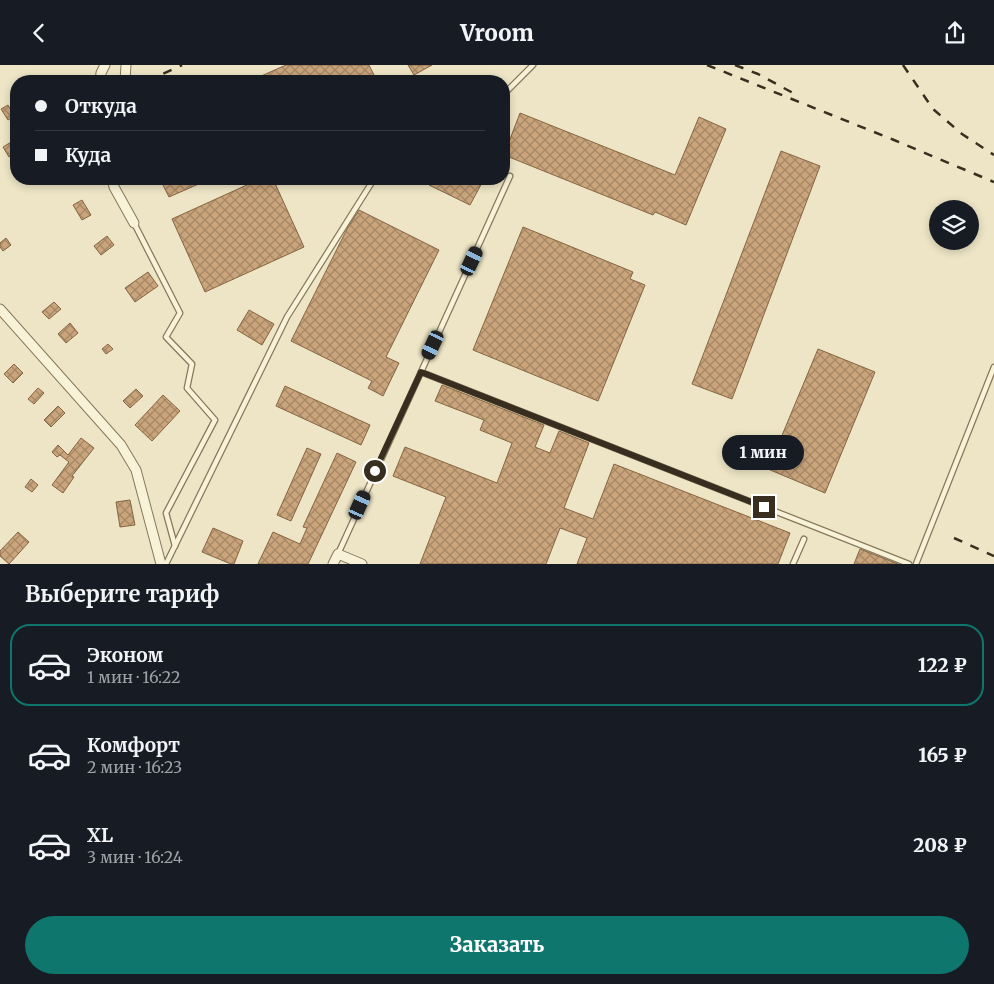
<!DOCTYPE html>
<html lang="ru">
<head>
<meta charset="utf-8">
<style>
  :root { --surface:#171b24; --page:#242831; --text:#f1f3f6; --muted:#9ea1a6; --line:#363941; --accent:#0f766e }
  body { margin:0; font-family:Merriweather,serif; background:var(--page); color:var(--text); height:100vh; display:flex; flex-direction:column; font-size:19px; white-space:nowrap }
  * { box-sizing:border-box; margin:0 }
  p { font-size:16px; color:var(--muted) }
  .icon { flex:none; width:28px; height:28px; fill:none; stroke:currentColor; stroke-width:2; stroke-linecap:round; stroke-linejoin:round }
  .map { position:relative; height:499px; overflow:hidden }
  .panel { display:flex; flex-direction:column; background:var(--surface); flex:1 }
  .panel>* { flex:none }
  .hud { position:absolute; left:10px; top:10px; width:500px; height:110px; border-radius:20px; box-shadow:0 2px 8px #0003; display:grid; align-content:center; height:110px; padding:0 25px; background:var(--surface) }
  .fabs { position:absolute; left:929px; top:135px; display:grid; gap:10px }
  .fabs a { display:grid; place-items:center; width:50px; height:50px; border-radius:50%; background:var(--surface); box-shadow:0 2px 8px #0003; font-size:25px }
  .end { position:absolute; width:22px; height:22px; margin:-11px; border:6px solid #382e1f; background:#fff; box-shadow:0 0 0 2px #fff }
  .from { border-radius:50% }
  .bubble { position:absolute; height:35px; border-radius:18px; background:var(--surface); box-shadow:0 2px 8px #0003; font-size:16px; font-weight:800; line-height:35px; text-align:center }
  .car { position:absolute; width:15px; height:30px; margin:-15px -8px; border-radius:6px; box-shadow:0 0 4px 1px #0007; background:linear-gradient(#222 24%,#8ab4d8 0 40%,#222 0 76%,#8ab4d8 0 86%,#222 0) }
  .hud b { display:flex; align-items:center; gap:18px; height:48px; font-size:19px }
  .hud b+b { border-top:1px solid var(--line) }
  .hud i { width:12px; height:12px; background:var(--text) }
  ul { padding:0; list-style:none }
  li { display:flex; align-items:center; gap:15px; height:82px; margin:0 10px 8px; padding:0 15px; border:2px solid transparent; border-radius:20px }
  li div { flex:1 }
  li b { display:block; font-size:19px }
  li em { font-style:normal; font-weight:800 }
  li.on { border-color:var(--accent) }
  li>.icon { width:45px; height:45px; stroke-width:1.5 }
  h2 { padding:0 25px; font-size:22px; line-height:60px }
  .button { display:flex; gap:10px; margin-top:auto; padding:10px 25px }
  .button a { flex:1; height:58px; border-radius:30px; background:var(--accent); color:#fff; font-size:20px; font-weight:800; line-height:58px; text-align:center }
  header { display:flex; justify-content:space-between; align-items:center; height:65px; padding:0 25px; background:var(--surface); font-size:22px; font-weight:800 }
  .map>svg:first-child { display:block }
  .building { fill:url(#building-cross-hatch); stroke:#856542 }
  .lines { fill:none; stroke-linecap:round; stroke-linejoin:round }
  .lane-casing { stroke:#87785b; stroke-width:7 }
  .street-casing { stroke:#87785b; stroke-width:11 }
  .lane { stroke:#f8f2d8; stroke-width:4.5 }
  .street { stroke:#f8f2d8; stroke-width:9 }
  .rail { stroke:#382e1f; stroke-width:2.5; stroke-dasharray:9 9; stroke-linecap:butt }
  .route { stroke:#382e1f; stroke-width:6 }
</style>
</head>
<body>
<header><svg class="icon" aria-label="back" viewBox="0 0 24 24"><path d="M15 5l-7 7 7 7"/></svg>Vroom<svg class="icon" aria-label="share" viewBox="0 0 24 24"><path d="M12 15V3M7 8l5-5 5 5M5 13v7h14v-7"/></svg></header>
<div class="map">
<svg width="994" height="499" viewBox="0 0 994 499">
  <defs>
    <pattern id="building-cross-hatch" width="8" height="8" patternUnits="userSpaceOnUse" patternTransform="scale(1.25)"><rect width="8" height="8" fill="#caa57c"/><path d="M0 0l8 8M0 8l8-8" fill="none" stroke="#a58765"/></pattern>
  </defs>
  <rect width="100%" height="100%" fill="#ede5c5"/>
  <g class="building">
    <path d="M286 0H369L377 16H250Z"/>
    <path d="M408 0H432L414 10Z"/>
    <path d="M8 40 14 51 8 55 1 44Z"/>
    <path d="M520 48 675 110 699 52 726 64 686 160 655 147 653 150 504 90Z"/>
    <path d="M16 74V88L9 92 3 82Z"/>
    <path d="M781 86 820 101 732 334 692 319Z"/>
    <path d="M160 114H210L169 132Z"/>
    <path d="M260 114H273L304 182 205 227 172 154Z"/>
    <path d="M432 114H484L470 140 429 120Z"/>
    <path d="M82 135 91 150 82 155 73 140Z"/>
    <path d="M359 145 439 185 386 292 399 298 383 331 368 323 372 316 291 276 347 164Z"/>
    <path d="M523 162 633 207 630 214 645 220 598 336 473 285Z"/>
    <path d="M107 171 114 180 101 190 94 181Z"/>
    <path d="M6 173 11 180 3 186 0 182V178Z"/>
    <path d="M148 207 158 221 135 237 125 223Z"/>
    <path d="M54 237 61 244 49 254 42 247Z"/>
    <path d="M249 245 274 259 262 280 237 265Z"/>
    <path d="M70 258 78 268 66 278 58 269Z"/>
    <path d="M108 279 113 284 106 289 102 284Z"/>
    <path d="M818 284 875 307 825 428 768 404Z"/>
    <path d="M14 299 23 308 13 318 4 309Z"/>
    <path d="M442 320 544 360 535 382 550 388 559 366 589 378 564 443 593 454 614 399 790 468 778 499H577L587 473 560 463 546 499H420L446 432 393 411 405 382 497 418 512 378 480 365 484 355 435 336Z"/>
    <path d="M285 321 370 360 361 380 276 341Z"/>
    <path d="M38 323 44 328 34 339 28 334Z"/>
    <path d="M136 324 143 331 130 343 123 336Z"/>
    <path d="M163 330 180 346 152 376 135 360Z"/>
    <path d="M58 341 65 348 51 362 44 355Z"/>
    <path d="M81 373 94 383 72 411 74 412 63 428 52 420 69 397 60 390 57 392 52 387 58 380 68 390Z"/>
    <path d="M307 383 321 389 291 456 277 450Z"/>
    <path d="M337 388 356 397 308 499H258L273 467 300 479 307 463 303 462Z"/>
    <path d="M31 414 38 420 32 427 25 422Z"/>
    <path d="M130 435 135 460 120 462 116 437Z"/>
    <path d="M213 463 243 476 234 499H231L202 487Z"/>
    <path d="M18 467 29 477 9 499 0 491V486Z"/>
    <path d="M860 484 898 499H854Z"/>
  </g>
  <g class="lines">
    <defs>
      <g id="lane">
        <path d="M504 29 533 0"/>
        <path d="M134 158 180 248 166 272 192 299 187 323 215 355 166 448 175 481"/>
        <path d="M421 307 510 111"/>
        <path d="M338 489 421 307 909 499"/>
        <path d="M166 499 287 252 374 114"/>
        <path d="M793 499 804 474"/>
        <path d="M916 499 994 302"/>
      </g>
      <g id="street">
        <path d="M100 16 101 8 105 0"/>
        <path d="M125 16 126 0"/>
        <path d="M112 114 114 122 134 158"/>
        <path d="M0 244 121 380 136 405 161 499"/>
        <path d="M333 499 338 489 362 499"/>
      </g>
    </defs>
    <use href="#lane" class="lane-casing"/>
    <use href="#street" class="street-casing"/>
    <use href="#lane" class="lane"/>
    <use href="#street" class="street"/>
    <g class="rail">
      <path d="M707 0 894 75 994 117"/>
      <path d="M735 0 758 9 793 28"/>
      <path d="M903 0 933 44 962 69 994 90"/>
      <path d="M147 16 182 0"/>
      <path d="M954 473 994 491"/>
    </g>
  </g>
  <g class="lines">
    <path class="route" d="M375 406 421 307 764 442"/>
  </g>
</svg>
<div class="fabs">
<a><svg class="icon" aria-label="layers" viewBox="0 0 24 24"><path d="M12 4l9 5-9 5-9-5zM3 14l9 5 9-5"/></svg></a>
</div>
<i class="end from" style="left:375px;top:406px"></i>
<i class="end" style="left:764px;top:442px"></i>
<div class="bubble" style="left:722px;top:370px;width:82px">1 мин</div>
<i class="car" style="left:472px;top:196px;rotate:25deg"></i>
<i class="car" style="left:433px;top:280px;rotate:205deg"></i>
<i class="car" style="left:360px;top:440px;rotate:24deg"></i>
<div class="hud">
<b><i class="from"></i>Откуда</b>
<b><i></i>Куда</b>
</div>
</div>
<section class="panel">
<h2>Выберите тариф</h2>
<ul>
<li class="on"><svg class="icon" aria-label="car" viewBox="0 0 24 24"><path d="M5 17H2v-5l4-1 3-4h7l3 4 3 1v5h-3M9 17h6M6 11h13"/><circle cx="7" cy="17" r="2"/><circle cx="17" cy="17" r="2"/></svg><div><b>Эконом</b><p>1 мин · 16:22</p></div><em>122 ₽</em></li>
<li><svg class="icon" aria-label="car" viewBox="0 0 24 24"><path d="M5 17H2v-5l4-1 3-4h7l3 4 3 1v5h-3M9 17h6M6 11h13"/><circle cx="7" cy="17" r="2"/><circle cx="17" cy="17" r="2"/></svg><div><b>Комфорт</b><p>2 мин · 16:23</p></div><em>165 ₽</em></li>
<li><svg class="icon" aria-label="car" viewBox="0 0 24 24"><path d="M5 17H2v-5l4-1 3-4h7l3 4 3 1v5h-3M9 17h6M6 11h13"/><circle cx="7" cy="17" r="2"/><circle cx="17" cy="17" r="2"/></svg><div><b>XL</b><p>3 мин · 16:24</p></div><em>208 ₽</em></li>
</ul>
<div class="button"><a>Заказать</a></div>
</section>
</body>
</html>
